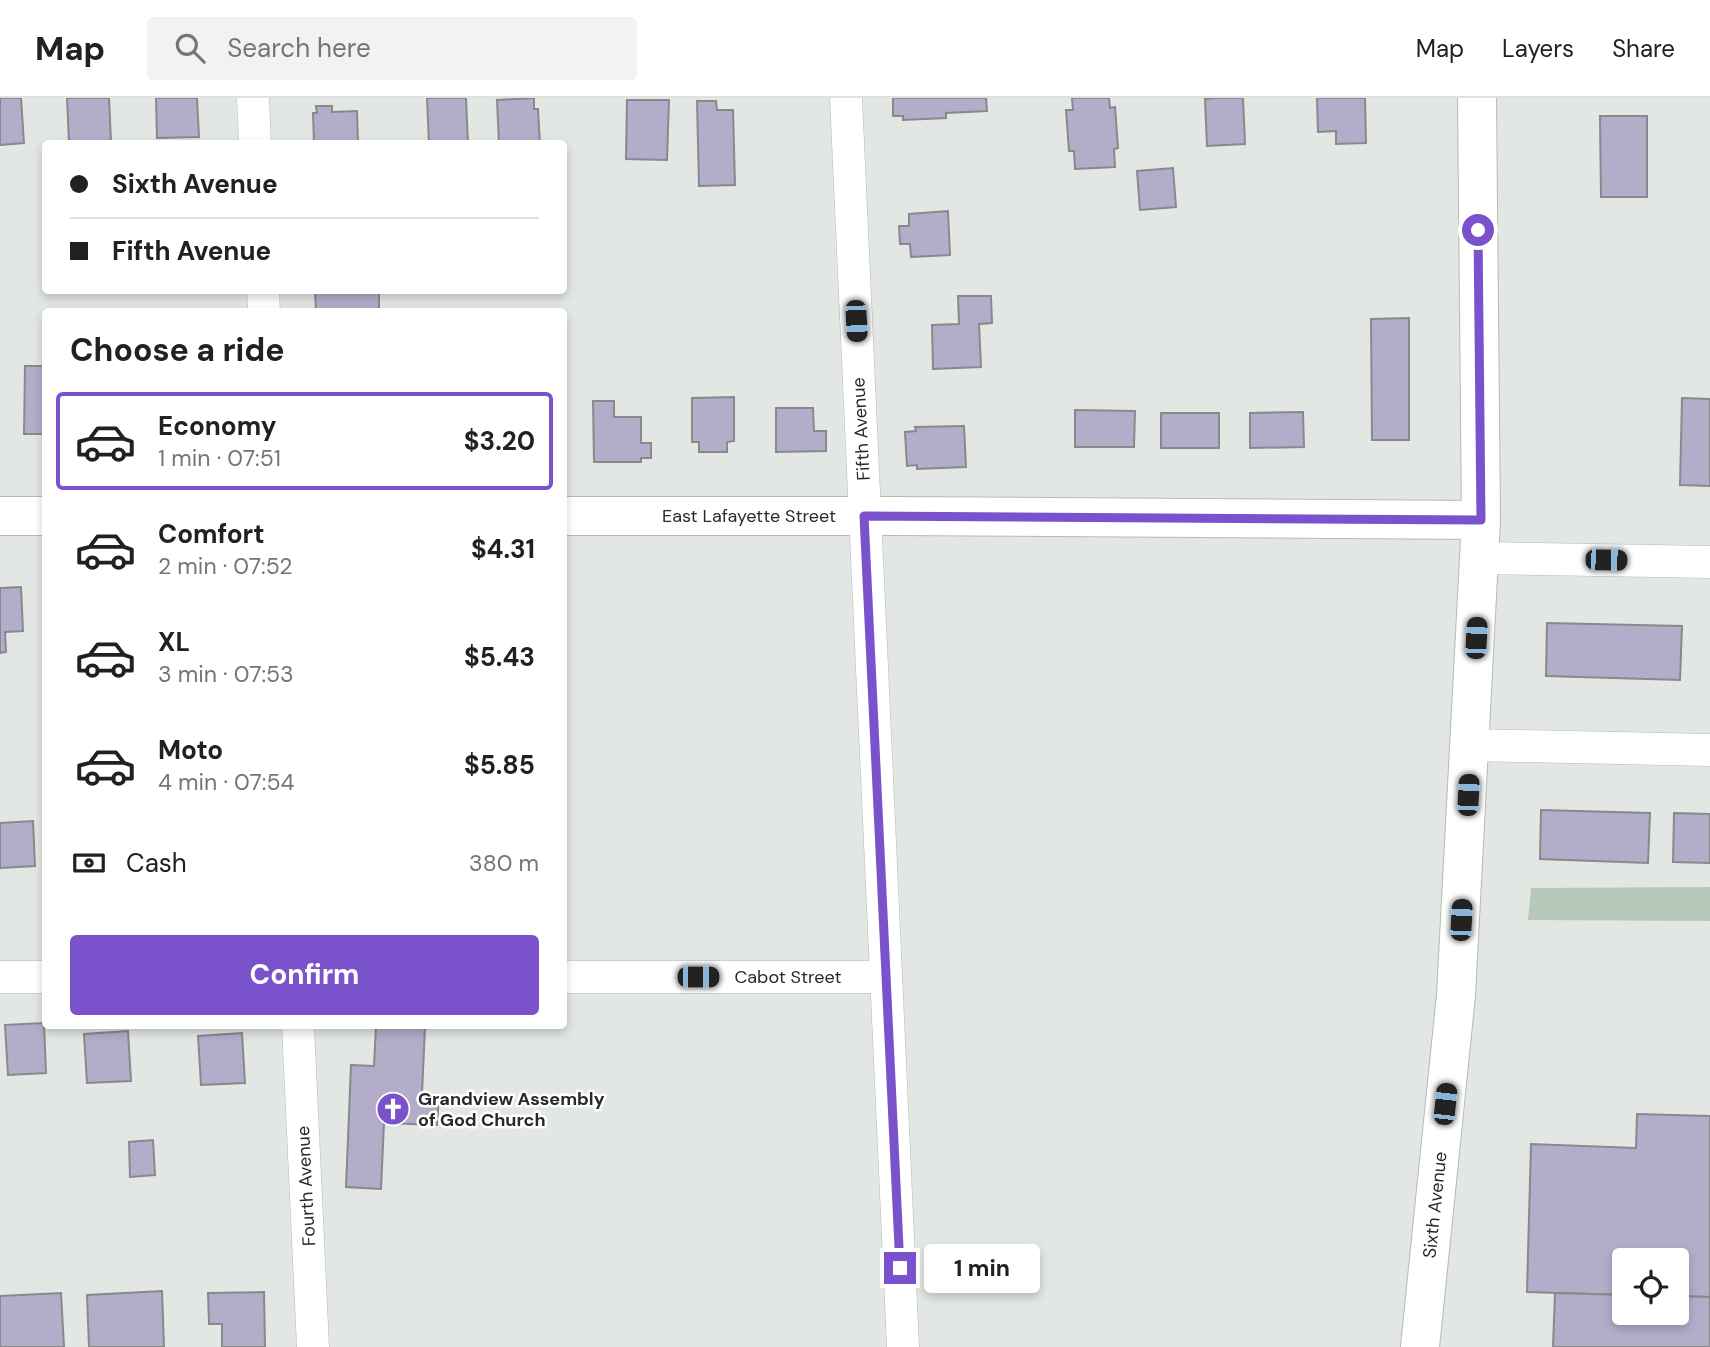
<!DOCTYPE html>
<html lang="en">
<head>
<meta charset="utf-8">
<style>
  :root { --surface:#fff; --page:#f2f2f2; --text:#202124; --muted:#757577; --line:#e0e0e0; --accent:#7952cc }
  body { margin:0; font-family:"DM Sans",sans-serif; background:var(--page); color:var(--text); height:100vh; display:flex; flex-direction:column; font-size:26px; white-space:nowrap }
  * { box-sizing:border-box; margin:0 }
  p { font-size:23px; color:var(--muted) }
  .icon { flex:none; width:38px; height:38px; fill:none; stroke:currentColor; stroke-width:2; stroke-linecap:round; stroke-linejoin:round }
  .map { position:relative; flex:1; overflow:hidden }
  .drawer { position:absolute; left:42px; top:210px; width:525px; height:721px; display:flex; flex-direction:column; background:var(--surface); border-radius:7px; box-shadow:0 4px 10px #0003 }
  .drawer>* { flex:none }
  .hud { position:absolute; left:42px; top:42px; width:525px; height:154px; border-radius:7px; box-shadow:0 4px 10px #0003; display:grid; align-content:center; height:154px; padding:0 28px; background:var(--surface) }
  .fabs { position:absolute; left:1612px; top:1150px; display:grid; gap:14px }
  .fabs a { display:grid; place-items:center; width:77px; height:77px; border-radius:7px; background:var(--surface); box-shadow:0 4px 10px #0003; font-size:35px }
  .end { position:absolute; width:32px; height:32px; margin:-16px; border:9px solid #7952cc; background:#fff; box-shadow:0 0 0 4px #fff }
  .from { border-radius:50% }
  .bubble { position:absolute; height:49px; border-radius:7px; background:var(--surface); box-shadow:0 4px 10px #0003; font-size:23px; font-weight:700; line-height:49px; text-align:center }
  .car { position:absolute; width:21px; height:42px; margin:-21px -10px; border-radius:9px; box-shadow:0 0 5px 2px #0007; background:linear-gradient(#222 24%,#8ab4d8 0 40%,#222 0 76%,#8ab4d8 0 86%,#222 0) }
  .hud b { display:flex; align-items:center; gap:24px; height:66px; font-size:26px }
  .hud b+b { border-top:2px solid var(--line) }
  .hud i { width:18px; height:18px; background:var(--text) }
  ul { padding:0; list-style:none }
  li { display:flex; align-items:center; gap:21px; height:98px; margin:0 14px 10px; padding:0 14px; border:4px solid transparent; border-radius:7px }
  li div { flex:1 }
  li b { display:block; font-size:26px }
  li em { font-style:normal; font-weight:700 }
  li.current { border-color:var(--accent) }
  li>.icon { width:63px; height:63px; stroke-width:1.5 }
  h2 { padding:0 28px; font-size:32px; line-height:84px }
  .pay { display:flex; align-items:center; gap:18px; height:77px; padding:0 28px; font-size:26px }
  .pay p { margin-inline-start:auto }
  .cta { display:flex; gap:14px; margin-top:auto; padding:14px 28px }
  .cta a { flex:1; height:80px; border-radius:7px; background:var(--accent); color:#fff; font-size:28px; font-weight:700; line-height:80px; text-align:center }
  header { display:flex; align-items:center; gap:42px; box-sizing:border-box; height:98px; padding:0 35px; background:var(--surface); border-bottom:2px solid var(--line) }
  header strong { font-size:33px }
  nav { display:flex; gap:38px; margin-inline-start:auto; font-size:24px }
  .search { width:490px; height:63px; background:var(--page); display:flex; align-items:center; gap:18px; box-sizing:border-box; padding:0 24px; border-radius:7px; color:var(--muted); font-size:26px }
  .map>svg:first-child { display:block }
  .green { fill:#b8c9bb }
  .building { fill:#b3adca; stroke:#89888d; stroke-width:2 }
  .lines { fill:none; stroke-linecap:round; stroke-linejoin:round }
  .minor-casing { stroke:#b6bab6; stroke-width:33 }
  .tertiary-casing { stroke:#b6bab6; stroke-width:40 }
  .minor { stroke:#fff; stroke-width:32 }
  .tertiary { stroke:#fff; stroke-width:38 }
  .route { stroke:#7952cc; stroke-width:9 }
  .labels { text-anchor:middle; dominant-baseline:central; stroke-width:5; stroke-linejoin:round; paint-order:stroke }
  .street-label { font-size:18px; fill:#282a29; stroke:#fff }
  .poi-label { font-size:18px; font-weight:bold; fill:#282a29; stroke:#fff; text-anchor:start }
</style>
</head>
<body>
<header>
<strong>Map</strong>
<div class="search"><svg class="icon" aria-label="search" viewBox="0 0 24 24"><circle cx="10" cy="10" r="6"/><path d="M15 15l6 6"/></svg>Search here</div>
<nav><a>Map</a><a>Layers</a><a>Share</a></nav>
</header>
<div class="map">
<svg width="1710" height="1249" viewBox="0 0 1710 1249">
  <rect width="100%" height="100%" fill="#e2e7e3"/>
  <path class="green" d="M1710 789V823L1528 822 1531 790Z"/>
  <g class="building">
    <path d="M0 0H21L24 45 0 47Z"/>
    <path d="M67 0H109L111 43 69 45Z"/>
    <path d="M156 0H197L199 39 157 40Z"/>
    <path d="M427 0H466L468 46H429Z"/>
    <path d="M534 0V11H538L540 46H499L497 2Z"/>
    <path d="M893 0H986L987 13 946 15V20L903 22V18H893Z"/>
    <path d="M1072 0H1109L1110 10 1115 9 1118 50 1114 51 1115 69 1075 71 1074 53H1069L1066 12H1073Z"/>
    <path d="M1215 0H1243L1245 46 1207 48 1205 1Z"/>
    <path d="M1317 0H1365L1366 45 1336 46V33L1318 34Z"/>
    <path d="M627 2H669L667 62 626 61Z"/>
    <path d="M697 3H716L717 12H733L735 87 699 88Z"/>
    <path d="M316 8H332V14L357 13 358 46H314L313 15H317Z"/>
    <path d="M1600 18H1647V99H1601Z"/>
    <path d="M1173 70 1176 109 1140 112 1137 73Z"/>
    <path d="M948 113 950 157 911 159 910 146H900L899 128H909V116Z"/>
    <path d="M315 192H379V214H316Z"/>
    <path d="M958 198H991L992 225 979 226 981 269 933 271 932 227 959 226Z"/>
    <path d="M1409 220V342H1372L1371 221Z"/>
    <path d="M25 268H46V336H24Z"/>
    <path d="M734 299V343L727 344V354H699V344H692V300Z"/>
    <path d="M1682 300 1710 301V388L1680 387Z"/>
    <path d="M593 303H614V319H641V345H651V360H641V364H594Z"/>
    <path d="M776 310H813L814 333H826V353L776 354Z"/>
    <path d="M1075 312 1135 313 1134 349H1075Z"/>
    <path d="M1303 314 1304 349 1250 350V315Z"/>
    <rect x="1161" y="315" width="58" height="35"/>
    <path d="M964 328 966 369 917 371V367L907 368 905 334 916 333 915 329Z"/>
    <path d="M21 489 23 533 5 534 6 554 0 555V490Z"/>
    <path d="M1547 525 1682 528 1680 582 1546 578Z"/>
    <path d="M1541 712 1650 715 1648 765 1540 761Z"/>
    <path d="M1674 715 1710 716V765L1673 764Z"/>
    <path d="M33 723 35 768 0 770V725Z"/>
    <path d="M44 925 46 975 8 977 5 927Z"/>
    <path d="M376 928H425L422 996 439 997 437 1027 384 1025 381 1091 346 1089 351 967 374 968Z"/>
    <path d="M128 933 131 983 87 985 84 936Z"/>
    <path d="M242 935 245 985 201 987 198 938Z"/>
    <path d="M1637 1016 1710 1018V1199L1676 1198V1162H1624V1197L1527 1194 1531 1046 1636 1050Z"/>
    <path d="M153 1042 155 1077 130 1079 129 1044Z"/>
    <path d="M162 1193 164 1249H89L87 1197Z"/>
    <path d="M264 1194 265 1249H222V1226H209L208 1195Z"/>
    <path d="M61 1195 64 1249H0V1198Z"/>
    <path d="M1555 1195 1624 1197V1214H1676V1198L1710 1199V1249H1553Z"/>
  </g>
  <g class="lines">
    <defs>
      <g id="minor">
        <path d="M253 0 255 46"/>
        <path d="M846 0 903 1249"/>
        <path d="M263 192 264 214"/>
        <path d="M1479 460 1710 464"/>
        <path d="M1471 647 1710 652"/>
        <path d="M0 879H46"/>
        <path d="M564 879H886"/>
        <path d="M298 928 313 1249"/>
      </g>
      <g id="tertiary">
        <path d="M0 418H46"/>
        <path d="M564 418H893L1481 422"/>
        <path d="M1420 1249 1456 897 1481 422 1477 0"/>
      </g>
    </defs>
    <use href="#minor" class="minor-casing"/>
    <use href="#tertiary" class="tertiary-casing"/>
    <use href="#minor" class="minor"/>
    <use href="#tertiary" class="tertiary"/>
  </g>
  <g class="lines">
    <path class="route" d="M900 1170 864 418 1481 422 1478 132"/>
  </g>
  <defs>
    <symbol id="church-disc" viewBox="-11 -11 22 22"><circle r="9.5" fill="#7952cc" stroke="#fff"/><path d="M-1.2-6h2.4v3.5h3.3v2.4h-3.3V6h-2.4V-.1h-3.3v-2.4h3.3Z" fill="#fff"/></symbol>
  </defs>
  <g fill-rule="evenodd">
    <use href="#church-disc" x="374" y="992" width="38" height="38"/>
  </g>
  <g class="labels">
    <g class="street-label">
      <text transform="translate(861 331) rotate(-93)">Fifth Avenue</text>
      <text x="749" y="418">East Lafayette Street</text>
      <text x="788" y="879">Cabot Street</text>
      <text transform="translate(306 1088) rotate(-93)">Fourth Avenue</text>
      <text transform="translate(1435 1107) rotate(-84)">Sixth Avenue</text>
    </g>
    <g class="poi-label">
      <text x="418" y="1001">Grandview Assembly<tspan x="418" dy="21">of God Church</tspan></text>
    </g>
  </g>
</svg>
<div class="fabs">
<a><svg class="icon" aria-label="locate" viewBox="0 0 24 24"><circle cx="12" cy="12" r="6"/><path d="M12 2v4M12 18v4M2 12h4M18 12h4"/></svg></a>
</div>
<i class="end from" style="left:1478px;top:132px"></i>
<i class="end" style="left:900px;top:1170px"></i>
<div class="bubble" style="left:924px;top:1146px;width:116px">1 min</div>
<i class="car" style="left:856px;top:223px;rotate:177deg"></i>
<i class="car" style="left:1606px;top:462px;rotate:91deg"></i>
<i class="car" style="left:1476px;top:540px;rotate:3deg"></i>
<i class="car" style="left:1468px;top:697px;rotate:3deg"></i>
<i class="car" style="left:1461px;top:822px;rotate:3deg"></i>
<i class="car" style="left:698px;top:879px;rotate:90deg"></i>
<i class="car" style="left:1445px;top:1006px;rotate:6deg"></i>
<div class="hud">
<b><i class="from"></i>Sixth Avenue</b>
<b><i></i>Fifth Avenue</b>
</div>
<section class="drawer">
<h2>Choose a ride</h2>
<ul>
<li class="current"><svg class="icon" aria-label="car" viewBox="0 0 24 24"><path d="M5 17H2v-5l4-1 3-4h7l3 4 3 1v5h-3M9 17h6M6 11h13"/><circle cx="7" cy="17" r="2"/><circle cx="17" cy="17" r="2"/></svg><div><b>Economy</b><p>1 min · 07:51</p></div><em>$3.20</em></li>
<li><svg class="icon" aria-label="car" viewBox="0 0 24 24"><path d="M5 17H2v-5l4-1 3-4h7l3 4 3 1v5h-3M9 17h6M6 11h13"/><circle cx="7" cy="17" r="2"/><circle cx="17" cy="17" r="2"/></svg><div><b>Comfort</b><p>2 min · 07:52</p></div><em>$4.31</em></li>
<li><svg class="icon" aria-label="car" viewBox="0 0 24 24"><path d="M5 17H2v-5l4-1 3-4h7l3 4 3 1v5h-3M9 17h6M6 11h13"/><circle cx="7" cy="17" r="2"/><circle cx="17" cy="17" r="2"/></svg><div><b>XL</b><p>3 min · 07:53</p></div><em>$5.43</em></li>
<li><svg class="icon" aria-label="car" viewBox="0 0 24 24"><path d="M5 17H2v-5l4-1 3-4h7l3 4 3 1v5h-3M9 17h6M6 11h13"/><circle cx="7" cy="17" r="2"/><circle cx="17" cy="17" r="2"/></svg><div><b>Moto</b><p>4 min · 07:54</p></div><em>$5.85</em></li>
</ul>
<div class="pay"><svg class="icon" aria-label="cash" viewBox="0 0 24 24"><path d="M3 7h18v10H3z"/><circle cx="12" cy="12" r="2"/></svg>Cash<p>380 m</p></div>
<div class="cta"><a>Confirm</a></div>
</section>
</div>
</body>
</html>
